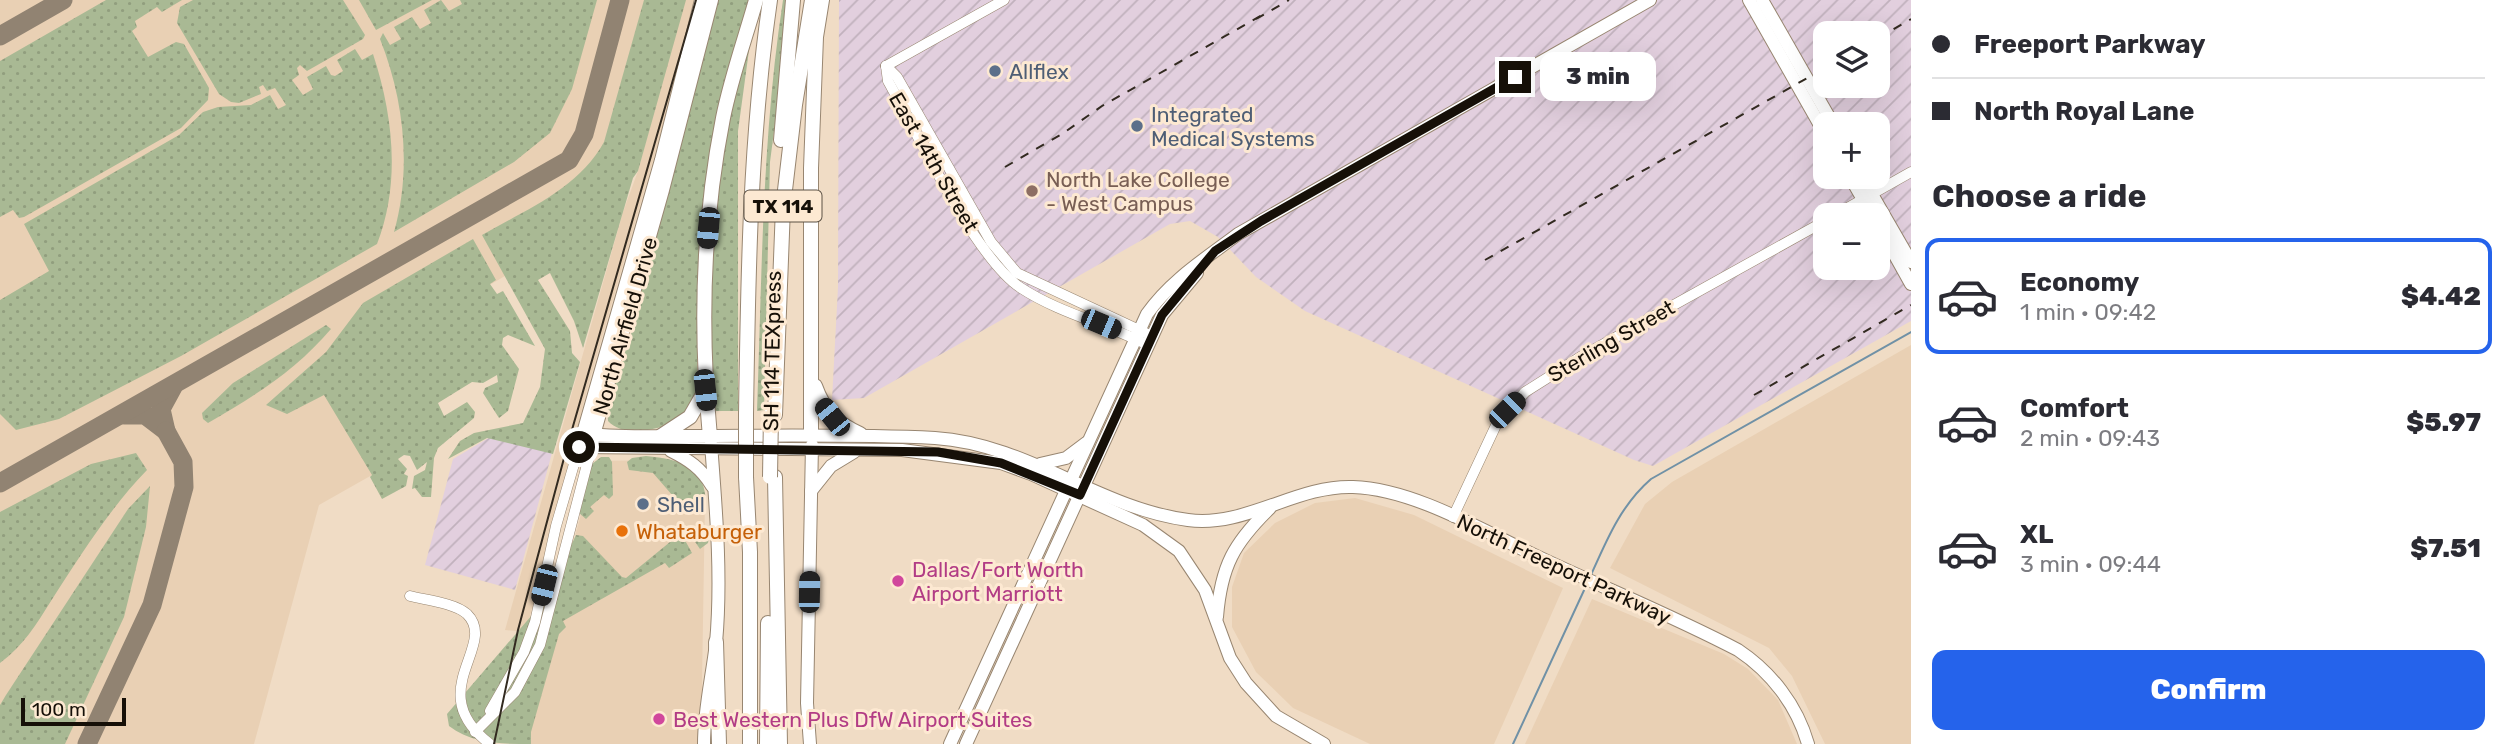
<!DOCTYPE html>
<html lang="en">
<head>
<meta charset="utf-8">
<style>
  :root { --surface:#fff; --page:#f2f2f3; --text:#2b2b33; --muted:#7c7c81; --line:#e1e1e2; --accent:#2563eb }
  body { margin:0; font-family:Rubik,sans-serif; background:var(--page); color:var(--text); height:100vh; display:flex; flex-direction:column; font-size:26px; white-space:nowrap }
  * { box-sizing:border-box; margin:0 }
  p { font-size:23px; color:var(--muted) }
  .icon { flex:none; width:38px; height:38px; fill:none; stroke:currentColor; stroke-width:2; stroke-linecap:round; stroke-linejoin:round }
  .map { position:relative; flex:1; overflow:hidden }
  .details { display:flex; flex-direction:column; background:var(--surface); width:595px }
  .details>* { flex:none }
  .top-card { display:grid; align-content:center; height:154px; padding:0 21px; background:var(--surface) }
  .fabs { position:absolute; left:1813px; top:21px; display:grid; gap:14px }
  .fabs a { display:grid; place-items:center; width:77px; height:77px; border-radius:14px; background:var(--surface); box-shadow:0 7px 28px #0002; font-size:35px }
  .scale { position:absolute; left:21px; bottom:18px; width:105px; box-sizing:border-box; padding-left:7px; border:4px solid #161008; border-top:0; font-size:19px; line-height:24px; white-space:nowrap; color:#161008; -webkit-text-stroke:5px #fde9d2; paint-order:stroke }
  .end { position:absolute; width:32px; height:32px; margin:-16px; border:9px solid #161008; background:#fff; box-shadow:0 0 0 4px #fff }
  .from { border-radius:50% }
  .bubble { position:absolute; height:49px; border-radius:14px; background:var(--surface); box-shadow:0 7px 28px #0002; font-size:23px; font-weight:800; line-height:49px; text-align:center }
  .car { position:absolute; width:21px; height:42px; margin:-21px -10px; border-radius:9px; box-shadow:0 0 5px 2px #0007; background:linear-gradient(#222 24%,#8ab4d8 0 40%,#222 0 76%,#8ab4d8 0 86%,#222 0) }
  .top-card b { display:flex; align-items:center; gap:24px; height:66px; font-size:26px }
  .top-card b+b { border-top:2px solid var(--line) }
  .top-card i { width:18px; height:18px; background:var(--text) }
  ul { padding:0; list-style:none }
  li { display:flex; align-items:center; gap:21px; height:116px; margin:0 14px 10px; padding:0 7px; border:4px solid transparent; border-radius:14px }
  li div { flex:1 }
  li b { display:block; font-size:26px }
  li em { font-style:normal; font-weight:800 }
  li.selected { border-color:var(--accent) }
  li>.icon { width:63px; height:63px; stroke-width:1.5 }
  h2 { padding:0 21px; font-size:32px; line-height:84px }
  .button { display:flex; gap:14px; margin-top:auto; padding:14px 21px }
  .button a { flex:1; height:80px; border-radius:14px; background:var(--accent); color:#fff; font-size:28px; font-weight:800; line-height:80px; text-align:center }
  main { display:flex; flex:1; min-height:0 }
  .map>svg:first-child { display:block }
  .built { fill:#e9d0b4 }
  .industrial { fill:url(#industrial-furrows); fill-rule:evenodd }
  .green { fill:url(#green-dots) }
  .lines { fill:none; stroke-linecap:round; stroke-linejoin:round }
  .stream { stroke:#7091a6; stroke-width:2 }
  .taxiway { stroke:#918372; stroke-width:19 }
  .minor-casing { stroke:#988671; stroke-width:11 }
  .major-casing { stroke:#988671; stroke-width:14 }
  .highway-casing { stroke:#988671; stroke-width:16 }
  .minor { stroke:#fff; stroke-width:10 }
  .major { stroke:#fff; stroke-width:12 }
  .highway { stroke:#fff; stroke-width:14 }
  .tram { stroke:#322a20; stroke-width:2 }
  .rail { stroke:#322a20; stroke-width:2; stroke-dasharray:9 9; stroke-linecap:butt }
  .highway-bridge-casing { stroke:#988671; stroke-width:16; stroke-linecap:butt }
  .highway-bridge { stroke:#fff; stroke-width:14 }
  .route { stroke:#161008; stroke-width:9 }
  .service-dot { fill:#5c6f8a; stroke:#fde9d2; stroke-width:2.5 }
  .education-dot { fill:#8d6e63; stroke:#fde9d2; stroke-width:2.5 }
  .food-dot { fill:#e8710a; stroke:#fde9d2; stroke-width:2.5 }
  .hotel-dot { fill:#d1479c; stroke:#fde9d2; stroke-width:2.5 }
  .labels { text-anchor:middle; dominant-baseline:central; stroke-width:6; stroke-linejoin:round; paint-order:stroke }
  .shield { fill:#fde9d2; stroke:#5b5145; stroke-width:2 }
  .shield-label { font-size:19px; font-weight:bold; fill:#161008 }
  .service-label { font-size:21px; fill:#4e5e75; stroke:#fde9d2; text-anchor:start }
  .street-label { font-size:21px; fill:#161008; stroke:#fde9d2 }
  .education-label { font-size:21px; fill:#785e54; stroke:#fde9d2; text-anchor:start }
  .food-label { font-size:21px; fill:#c56008; stroke:#fde9d2; text-anchor:start }
  .hotel-label { font-size:21px; fill:#b23c85; stroke:#fde9d2; text-anchor:start }
</style>
</head>
<body>
<main>
<div class="map">
<svg width="1911" height="744" viewBox="0 0 1911 744">
  <defs>
    <pattern id="industrial-furrows" width="10" height="10" patternUnits="userSpaceOnUse" patternTransform="scale(1.75)"><rect width="10" height="10" fill="#e2cfde"/><path d="M-1 1l2-2M0 10L10 0M9 11l2-2" fill="none" stroke="#c1b1bd"/></pattern>
    <pattern id="green-dots" width="8" height="8" patternUnits="userSpaceOnUse" patternTransform="scale(1.75)"><rect width="8" height="8" fill="#a9b994"/><path d="M2 2h.1M6 6h.1" fill="none" stroke="#919e7e" stroke-width="1.8" stroke-linecap="round"/></pattern>
  </defs>
  <rect width="100%" height="100%" fill="#f0dcc5"/>
  <g class="built">
    <path d="M0 0H681L662 67 517 269 488 286 372 475 319 505 254 744H0Z"/>
    <path d="M684 0H699L587 390 526 632 505 630 623 212 638 171Z"/>
    <path d="M1911 345V744H1825L1792 676 1769 648 1610 568 1645 504 1672 482Z"/>
    <path d="M669 460 705 500 701 744H520L595 461Z"/>
    <path d="M1355 498 1414 515 1563 588 1494 744H1370L1293 708 1256 672 1232 627V587L1244 553 1275 523 1315 503Z"/>
    <path d="M1592 599 1724 654 1748 669 1778 700 1797 744H1525Z"/>
  </g>
  <g class="industrial">
    <path d="M839 0H1911V321L1653 466 1634 460 1305 311 1256 277 1218 237 1190 221 1170 224 864 398 832 400 838 287ZM1825 33H1878V86H1825ZM1825 124H1878V177H1825ZM1825 215H1878V268H1825Z"/>
    <path d="M492 436 552 453 515 590 425 565 453 459Z"/>
  </g>
  <g class="green">
    <path d="M106 0H182L162 12 157 7 135 21 137 27 132 31 148 57 176 42 184 44 209 88 208 100 181 128 24 217 19 218 13 210 0 217V61Z"/>
    <path d="M193 0H343L365 35 363 39 307 71 300 65 297 68 299 75 292 80 303 95 313 89 307 77 326 66 331 75 335 76 343 71 337 60 355 49 362 60 373 54C393 115 401 182 377 244L181 356 59 419 16 430 0 414V300L49 271 24 224 179 135 203 112 218 107 251 105 270 95 278 109 286 105 275 88 267 91 263 85 259 87 261 94 239 103 231 102 219 94 177 23 180 7Z"/>
    <path d="M359 0H432L376 30Z"/>
    <path d="M441 0 449 11 462 4 460 0H597L572 89 550 133 514 162 394 232C412 169 404 99 380 39L383 33 390 45 401 39 394 27 412 17 420 29 431 23 424 10Z"/>
    <path d="M644 0H686L638 171 633 178 583 348 574 321 550 273 538 280 570 331 572 353 580 362 553 454 487 438 448 459 460 441 474 433 523 423 540 387 545 349 482 235C527 209 578 189 604 142Z"/>
    <path d="M717 0H749L712 143 698 266 697 394C694 400 691 408 686 413 670 429 625 440 608 421L607 406 635 322V308Z"/>
    <path d="M783 0H791L770 162 764 410 757 411C762 274 762 136 783 0Z"/>
    <path d="M750 43 738 131V411H711L707 303 721 146Z"/>
    <path d="M473 239 496 280 490 284 497 294 503 291 535 346 508 335 503 338 502 345 519 369 508 411 499 418 483 393 485 388 498 382 497 375 483 383 472 382 438 403 444 416 467 402 475 412 474 418 438 448 434 458 431 497H422L415 488 412 489 414 476 425 470 427 462 417 470 410 456 404 455 398 459 407 469 404 474 408 476 406 486 382 499 370 477 372 475 324 395 287 414 266 405 326 352 363 303Z"/>
    <path d="M326 325 331 329C296 370 255 396 208 423L203 419 202 413 233 383Z"/>
    <path d="M136 453 147 470C110 508 80 556 51 601 36 625 23 646 0 663V512L91 464Z"/>
    <path d="M646 456C683 460 707 466 706 508L700 514 686 511 653 473 629 470 627 462 632 458Z"/>
    <path d="M601 457H609L612 462 613 495 609 499 604 495 590 507 594 511 586 519 579 513 592 464Z"/>
    <path d="M150 486 146 527 124 617 65 744H0V705L6 695 128 509Z"/>
    <path d="M689 527 705 531 709 538 708 543 700 549 687 530Z"/>
    <path d="M681 533 692 553 669 568 665 563 563 621 566 627 559 634 531 732V744C502 744 473 744 449 726L447 714 532 615 555 579 576 535 583 536 622 577 626 578Z"/>
  </g>
  <g class="lines">
    <g class="stream">
      <path d="M1591 575C1607 539 1621 505 1651 479L1911 332"/>
      <path d="M1513 744 1586 586"/>
    </g>
    <g class="taxiway">
      <path d="M0 36 63 0"/>
      <path d="M124 415H145L166 431 161 409 173 387"/>
      <path d="M0 483 569 160 584 134 620 0"/>
      <path d="M87 744 152 605 184 487 183 462 166 431"/>
    </g>
    <defs>
      <g id="minor">
        <path d="M886 66 888 81C918 134 975 258 1021 288 1059 313 1107 324 1148 345"/>
        <path d="M886 66 897 77 991 242 1017 273 1152 336"/>
        <path d="M886 66 1004 0"/>
        <path d="M1835 215 1911 172"/>
        <path d="M1453 517 1498 421 1525 392 1582 356 1825 221"/>
        <path d="M410 596C426 600 455 603 467 614 499 646 421 691 490 744"/>
        <path d="M490 711 524 652 535 622 556 526 579 447"/>
        <path d="M475 732 515 692 540 645 591 449"/>
      </g>
      <g id="major">
        <path d="M701 0 661 160 579 447 902 450 1001 463 1031 474 1143 525 1179 551 1205 590 1230 658 1246 683 1276 716 1324 744"/>
        <path d="M1749 0 1825 134"/>
        <path d="M1762 0 1833 124"/>
        <path d="M1850 177 1872 215"/>
        <path d="M1862 177 1911 262"/>
        <path d="M1878 225 1911 284"/>
        <path d="M583 433C615 438 648 436 680 436 765 436 850 434 935 438 1028 444 1098 508 1188 520 1245 528 1296 485 1353 487 1416 489 1488 534 1545 560 1609 590 1675 617 1738 650 1771 672 1797 705 1808 744"/>
        <path d="M592 442 663 190 712 0"/>
        <path d="M671 451C689 460 701 468 712 486"/>
        <path d="M1040 464 1066 458 1086 443"/>
        <path d="M811 491 831 466 854 452"/>
        <path d="M1217 617C1221 566 1234 543 1270 508"/>
        <path d="M704 744C704 708 712 678 716 643 722 577 716 509 711 444"/>
        <path d="M810 744 807 703 812 445"/>
        <path d="M950 744 1147 314C1171 280 1205 259 1238 234L1650 0"/>
        <path d="M966 744 1162 315 1197 273"/>
      </g>
      <g id="highway">
        <path d="M781 140 793 0"/>
        <path d="M815 386C824 411 836 423 860 434"/>
        <path d="M746 415C748 275 750 138 770 0"/>
        <path d="M775 415 783 207 795 105 812 0"/>
        <path d="M811 435V168L816 37 822 0"/>
        <path d="M661 436 690 417 705 391"/>
        <path d="M710 437C700 330 702 224 723 118 731 78 745 39 756 0"/>
        <path d="M746 477 750 552V744"/>
        <path d="M775 477 780 744"/>
        <path d="M716 642 719 744"/>
        <path d="M767 744 768 623"/>
      </g>
    </defs>
    <use href="#minor" class="minor-casing"/>
    <use href="#major" class="major-casing"/>
    <use href="#highway" class="highway-casing"/>
    <use href="#minor" class="minor"/>
    <use href="#major" class="major"/>
    <use href="#highway" class="highway"/>
    <path class="tram" d="M494 744 518 630 567 447 696 0"/>
    <g class="rail">
      <path d="M1256 19 1289 0"/>
      <path d="M1878 38 1911 19"/>
      <path d="M1005 167 1062 134 1102 106 1264 14"/>
      <path d="M1485 260 1825 68"/>
      <path d="M1754 395 1911 305"/>
    </g>
    <defs>
      <g id="highway-bridge">
        <path d="M746 415V477"/>
        <path d="M770 477 771 414"/>
      </g>
    </defs>
    <use href="#highway-bridge" class="highway-bridge-casing"/>
    <use href="#highway-bridge" class="highway-bridge"/>
  </g>
  <g class="lines">
    <path class="route" d="M579 447 938 452 1001 463 1080 495 1162 315 1215 251 1261 221 1515 77"/>
  </g>
  <g class="service-dot">
    <circle cx="995" cy="71" r="7"/>
    <circle cx="1137" cy="126" r="7"/>
    <circle cx="643" cy="504" r="7"/>
  </g>
  <circle class="education-dot" cx="1032" cy="191" r="7"/>
  <circle class="food-dot" cx="622" cy="531" r="7"/>
  <g class="hotel-dot">
    <circle cx="898" cy="581" r="7"/>
    <circle cx="659" cy="719" r="7"/>
  </g>
  <g class="labels">
    <rect class="shield" x="744.5" y="190.5" width="77" height="31" rx="5"/>
    <g class="shield-label">
      <text x="783" y="206">TX 114</text>
    </g>
    <g class="service-label">
      <text x="1009" y="71">Allflex</text>
      <text x="1151" y="114">Integrated<tspan x="1151" dy="24">Medical Systems</tspan></text>
      <text x="657" y="504">Shell</text>
    </g>
    <g class="street-label">
      <text transform="translate(934 162) rotate(60)">East 14th Street</text>
      <text transform="translate(625 326) rotate(-74)">North Airfield Drive</text>
      <text transform="translate(1611 341) rotate(-30)">Sterling Street</text>
      <text transform="translate(772 351) rotate(-89)">SH 114 TEXpress</text>
      <text transform="translate(1564 569) rotate(25)">North Freeport Parkway</text>
    </g>
    <g class="education-label">
      <text x="1046" y="179">North Lake College<tspan x="1046" dy="24">- West Campus</tspan></text>
    </g>
    <g class="food-label">
      <text x="636" y="531">Whataburger</text>
    </g>
    <g class="hotel-label">
      <text x="912" y="569">Dallas/Fort Worth<tspan x="912" dy="24">Airport Marriott</tspan></text>
      <text x="673" y="719">Best Western Plus DfW Airport Suites</text>
    </g>
  </g>
</svg>
<div class="fabs">
<a><svg class="icon" aria-label="layers" viewBox="0 0 24 24"><path d="M12 4l9 5-9 5-9-5zM3 14l9 5 9-5"/></svg></a>
<a>+</a>
<a>−</a>
</div>
<div class="scale">100 m</div>
<i class="end from" style="left:579px;top:447px"></i>
<i class="end" style="left:1515px;top:77px"></i>
<div class="bubble" style="left:1540px;top:52px;width:116px">3 min</div>
<i class="car" style="left:708px;top:228px;rotate:185deg"></i>
<i class="car" style="left:1101px;top:324px;rotate:113deg"></i>
<i class="car" style="left:705px;top:390px;rotate:174deg"></i>
<i class="car" style="left:1507px;top:410px;rotate:45deg"></i>
<i class="car" style="left:832px;top:417px;rotate:321deg"></i>
<i class="car" style="left:544px;top:585px;rotate:194deg"></i>
<i class="car" style="left:809px;top:592px;rotate:1deg"></i>
</div>
<section class="details">
<div class="top-card">
<b><i class="from"></i>Freeport Parkway</b>
<b><i></i>North Royal Lane</b>
</div>
<h2>Choose a ride</h2>
<ul>
<li class="selected"><svg class="icon" aria-label="car" viewBox="0 0 24 24"><path d="M5 17H2v-5l4-1 3-4h7l3 4 3 1v5h-3M9 17h6M6 11h13"/><circle cx="7" cy="17" r="2"/><circle cx="17" cy="17" r="2"/></svg><div><b>Economy</b><p>1 min · 09:42</p></div><em>$4.42</em></li>
<li><svg class="icon" aria-label="car" viewBox="0 0 24 24"><path d="M5 17H2v-5l4-1 3-4h7l3 4 3 1v5h-3M9 17h6M6 11h13"/><circle cx="7" cy="17" r="2"/><circle cx="17" cy="17" r="2"/></svg><div><b>Comfort</b><p>2 min · 09:43</p></div><em>$5.97</em></li>
<li><svg class="icon" aria-label="car" viewBox="0 0 24 24"><path d="M5 17H2v-5l4-1 3-4h7l3 4 3 1v5h-3M9 17h6M6 11h13"/><circle cx="7" cy="17" r="2"/><circle cx="17" cy="17" r="2"/></svg><div><b>XL</b><p>3 min · 09:44</p></div><em>$7.51</em></li>
</ul>
<div class="button"><a>Confirm</a></div>
</section>
</main>
</body>
</html>
